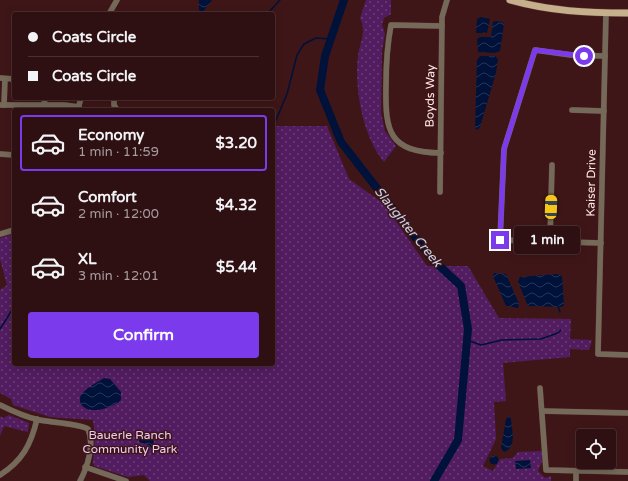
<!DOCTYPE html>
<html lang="en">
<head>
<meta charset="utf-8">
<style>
  :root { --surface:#2f1012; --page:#37191b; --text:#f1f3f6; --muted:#a79d9f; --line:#4a3032; --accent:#7c3aed }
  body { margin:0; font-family:"Varela Round",sans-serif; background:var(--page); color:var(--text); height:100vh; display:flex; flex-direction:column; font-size:15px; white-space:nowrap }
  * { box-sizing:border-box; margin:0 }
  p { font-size:13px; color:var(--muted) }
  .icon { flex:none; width:22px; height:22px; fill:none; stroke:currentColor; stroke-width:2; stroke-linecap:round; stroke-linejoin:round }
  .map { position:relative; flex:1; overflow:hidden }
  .side { position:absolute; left:12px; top:108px; width:263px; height:258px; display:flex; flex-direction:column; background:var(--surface); border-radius:4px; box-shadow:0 2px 10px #0003,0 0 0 1px var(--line) }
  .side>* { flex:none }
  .banner { position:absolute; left:12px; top:12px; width:263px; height:88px; border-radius:4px; box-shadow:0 2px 10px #0003,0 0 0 1px var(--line); display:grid; align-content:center; height:88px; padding:0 16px; background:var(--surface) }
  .buttons { position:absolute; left:576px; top:429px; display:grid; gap:8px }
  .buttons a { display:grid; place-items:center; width:40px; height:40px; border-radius:4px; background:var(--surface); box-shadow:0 2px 10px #0003,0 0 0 1px var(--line); font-size:20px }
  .end { position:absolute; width:18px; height:18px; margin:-9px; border:5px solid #7c3aed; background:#fff; box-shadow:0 0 0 2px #fff }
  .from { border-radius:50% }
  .bubble { position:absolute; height:28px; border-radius:4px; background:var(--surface); box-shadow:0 2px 10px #0003,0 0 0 1px var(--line); font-size:13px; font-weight:700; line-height:28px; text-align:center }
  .car { position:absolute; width:12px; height:24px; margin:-12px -6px; border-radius:5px; box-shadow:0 0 3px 1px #0007; background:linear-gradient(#f5c518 24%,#345 0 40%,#f5c518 0 76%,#345 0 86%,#f5c518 0) }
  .banner b { display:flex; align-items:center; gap:14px; height:38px; font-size:15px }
  .banner b+b { border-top:1px solid var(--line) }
  .banner i { width:10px; height:10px; background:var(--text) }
  ul { padding:7px 0 0; list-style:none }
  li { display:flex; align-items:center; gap:12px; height:56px; margin:0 8px 6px; padding:0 8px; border:2px solid transparent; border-radius:4px }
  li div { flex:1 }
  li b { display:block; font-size:15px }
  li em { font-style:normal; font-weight:700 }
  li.current { border-color:var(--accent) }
  li>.icon { width:36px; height:36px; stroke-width:1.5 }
  .primary-button { display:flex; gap:8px; margin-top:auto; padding:8px 16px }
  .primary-button a { flex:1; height:46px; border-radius:4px; background:var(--accent); color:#fff; font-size:16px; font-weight:700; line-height:46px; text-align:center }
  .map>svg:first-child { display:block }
  .park { fill:url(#park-dots) }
  .water { fill:url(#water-waves) }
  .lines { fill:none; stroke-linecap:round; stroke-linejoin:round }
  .stream { stroke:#00113a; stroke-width:1.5 }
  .river { stroke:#00113a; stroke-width:8 }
  .minor-casing { stroke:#5a3335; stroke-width:6 }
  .major-casing { stroke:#5a3335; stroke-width:8 }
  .minor { stroke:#756a59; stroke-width:5.5 }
  .major { stroke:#c6b08c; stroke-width:7 }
  .route { stroke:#7c3aed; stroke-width:5 }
  .labels { text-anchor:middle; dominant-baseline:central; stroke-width:3; stroke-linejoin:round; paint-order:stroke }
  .street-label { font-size:12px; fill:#fde6e5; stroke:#3f1618 }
  .park-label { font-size:12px; fill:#eccaf6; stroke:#3f1618 }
  .water-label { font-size:13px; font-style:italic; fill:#c7d5eb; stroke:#3f1618 }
</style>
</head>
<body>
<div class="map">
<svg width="628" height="481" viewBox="0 0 628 481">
  <defs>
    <pattern id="park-dots" width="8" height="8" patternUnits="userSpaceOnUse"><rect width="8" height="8" fill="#521c60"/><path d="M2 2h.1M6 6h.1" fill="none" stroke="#6c3d77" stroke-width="1.8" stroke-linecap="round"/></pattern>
    <pattern id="water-waves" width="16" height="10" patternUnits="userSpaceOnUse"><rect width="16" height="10" fill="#00113a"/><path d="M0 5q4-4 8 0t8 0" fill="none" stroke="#263456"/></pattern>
  </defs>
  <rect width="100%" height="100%" fill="#3f1618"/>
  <g class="park">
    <path d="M366 0H391V14L384 18 382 24 385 34 382 51 381 113 385 131 396 146 384 162C363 137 354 88 358 56 360 42 367 32 360 18Z"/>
    <path d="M273 126H327L349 179 384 204 427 266H468L499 318 571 319 570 339 592 340 589 350 570 349V357L503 363 506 401 494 402 496 439 483 466 493 471 500 459 513 458 518 452 542 451V461L538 471 545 478 551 476V481H150L144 475 128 477 94 466 93 462 95 437 93 420 50 417 13 405 11 399 0 393V290L7 285 0 259V238L14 234V364H273Z"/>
    <path d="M9 415 29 423 28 432 4 426 0 436V416L3 418Z"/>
  </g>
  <g class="water">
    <path d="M199 0H212L202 13 199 10Z"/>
    <path d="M481 17 490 19 487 33H476L477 19Z"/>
    <path d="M496 21 502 22 504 24 500 51 494 53 478 52 477 39 480 37H491L493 22Z"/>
    <path d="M480 56H495L498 59 496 73 480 127 477 130 475 128 477 60Z"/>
    <path d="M494 273 506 274 519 304 518 308 506 306 493 276Z"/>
    <path d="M557 274 562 276 564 305 562 307 528 306 518 282 520 277Z"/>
    <path d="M104 378 110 379 121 392V400C113 408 88 416 81 404 80 401 79 399 81 395 86 388 96 383 104 378Z"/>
    <path d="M509 416 511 419C512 429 517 448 504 452L501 448 506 419Z"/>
    <path d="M140 436 151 438 154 441 153 447 151 448 149 445 139 442Z"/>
    <circle cx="494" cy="460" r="4.5"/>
    <path d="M530 460 531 468 516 469 515 461Z"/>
  </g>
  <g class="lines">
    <g class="stream">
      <path d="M267 14 280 0"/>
      <path d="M273 127 287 94 297 55 304 44 316 38 330 39"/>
      <path d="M558 306 560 312"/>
      <path d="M0 329 14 307"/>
      <path d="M467 340 481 345 502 340 541 339 558 333 561 330"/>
    </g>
    <path class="river" d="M344 0 325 56 320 90 341 142 432 259 461 286 468 329 458 440 434 481"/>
    <defs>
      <g id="minor">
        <path d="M606 13 598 354 628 355"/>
        <path d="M109 14 117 0"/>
        <path d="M0 78 14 79"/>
        <path d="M114 98V105L117 110"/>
        <path d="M0 105H64L79 107"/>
        <path d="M4 105 5 79"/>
        <path d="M44 105 45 98"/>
        <path d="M58 106 70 110"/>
        <path d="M78 109 81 98"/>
        <path d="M572 110 604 111"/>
        <path d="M441 153C389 152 385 132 386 86 386 65 387 46 391 25L442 26"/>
        <path d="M0 154 14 155"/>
        <path d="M440 192 442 17 447 0"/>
        <path d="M0 234 14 230"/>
        <path d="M550 241 552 165"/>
        <path d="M601 243 500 240 504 149 535 50 571 55 605 56"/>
        <path d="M540 388 546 470 628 472"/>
        <path d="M0 405C12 411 25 417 39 420 49 422 82 424 88 429 95 444 87 468 80 481"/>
        <path d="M542 411 628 413"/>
        <path d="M85 467 126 481"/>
        <path d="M0 475C22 461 31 445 37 419"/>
        <path d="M576 481V471"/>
      </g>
      <path id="major" d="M510 0C549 11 587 13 628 13"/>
    </defs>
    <use href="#minor" class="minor-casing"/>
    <use href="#major" class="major-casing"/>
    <use href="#minor" class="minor"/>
    <use href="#major" class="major"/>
  </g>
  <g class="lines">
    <path class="route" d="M500 240 504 149 535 50 584 56"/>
  </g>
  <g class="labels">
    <g class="street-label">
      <text transform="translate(430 96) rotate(-89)">Boyds Way</text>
      <text transform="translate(591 183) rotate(-89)">Kaiser Drive</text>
    </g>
    <g class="park-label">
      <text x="130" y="435">Bauerle Ranch<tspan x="130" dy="14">Community Park</tspan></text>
    </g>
    <g class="water-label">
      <text transform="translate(408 227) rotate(51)">Slaughter Creek</text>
    </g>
  </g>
</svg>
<div class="buttons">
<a><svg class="icon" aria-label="locate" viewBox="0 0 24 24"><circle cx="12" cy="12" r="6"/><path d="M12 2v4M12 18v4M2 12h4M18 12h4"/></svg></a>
</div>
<i class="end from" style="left:584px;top:56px"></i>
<i class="end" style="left:500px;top:240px"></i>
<div class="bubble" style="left:514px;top:226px;width:66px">1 min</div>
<i class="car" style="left:551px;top:207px;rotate:2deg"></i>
<div class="banner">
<b><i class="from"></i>Coats Circle</b>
<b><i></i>Coats Circle</b>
</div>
<section class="side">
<ul>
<li class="current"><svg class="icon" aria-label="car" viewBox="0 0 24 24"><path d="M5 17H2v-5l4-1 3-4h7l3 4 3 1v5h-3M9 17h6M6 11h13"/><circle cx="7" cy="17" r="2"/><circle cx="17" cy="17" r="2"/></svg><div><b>Economy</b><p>1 min · 11:59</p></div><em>$3.20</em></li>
<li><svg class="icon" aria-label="car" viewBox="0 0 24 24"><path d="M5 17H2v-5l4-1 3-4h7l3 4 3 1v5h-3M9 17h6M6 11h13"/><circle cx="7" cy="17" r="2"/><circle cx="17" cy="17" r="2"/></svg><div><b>Comfort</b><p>2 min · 12:00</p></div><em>$4.32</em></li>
<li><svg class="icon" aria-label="car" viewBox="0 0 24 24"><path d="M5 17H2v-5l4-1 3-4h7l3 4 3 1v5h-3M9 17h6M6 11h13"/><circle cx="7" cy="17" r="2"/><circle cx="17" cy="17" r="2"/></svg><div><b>XL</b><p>3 min · 12:01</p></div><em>$5.44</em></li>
</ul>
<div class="primary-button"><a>Confirm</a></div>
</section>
</div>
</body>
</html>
